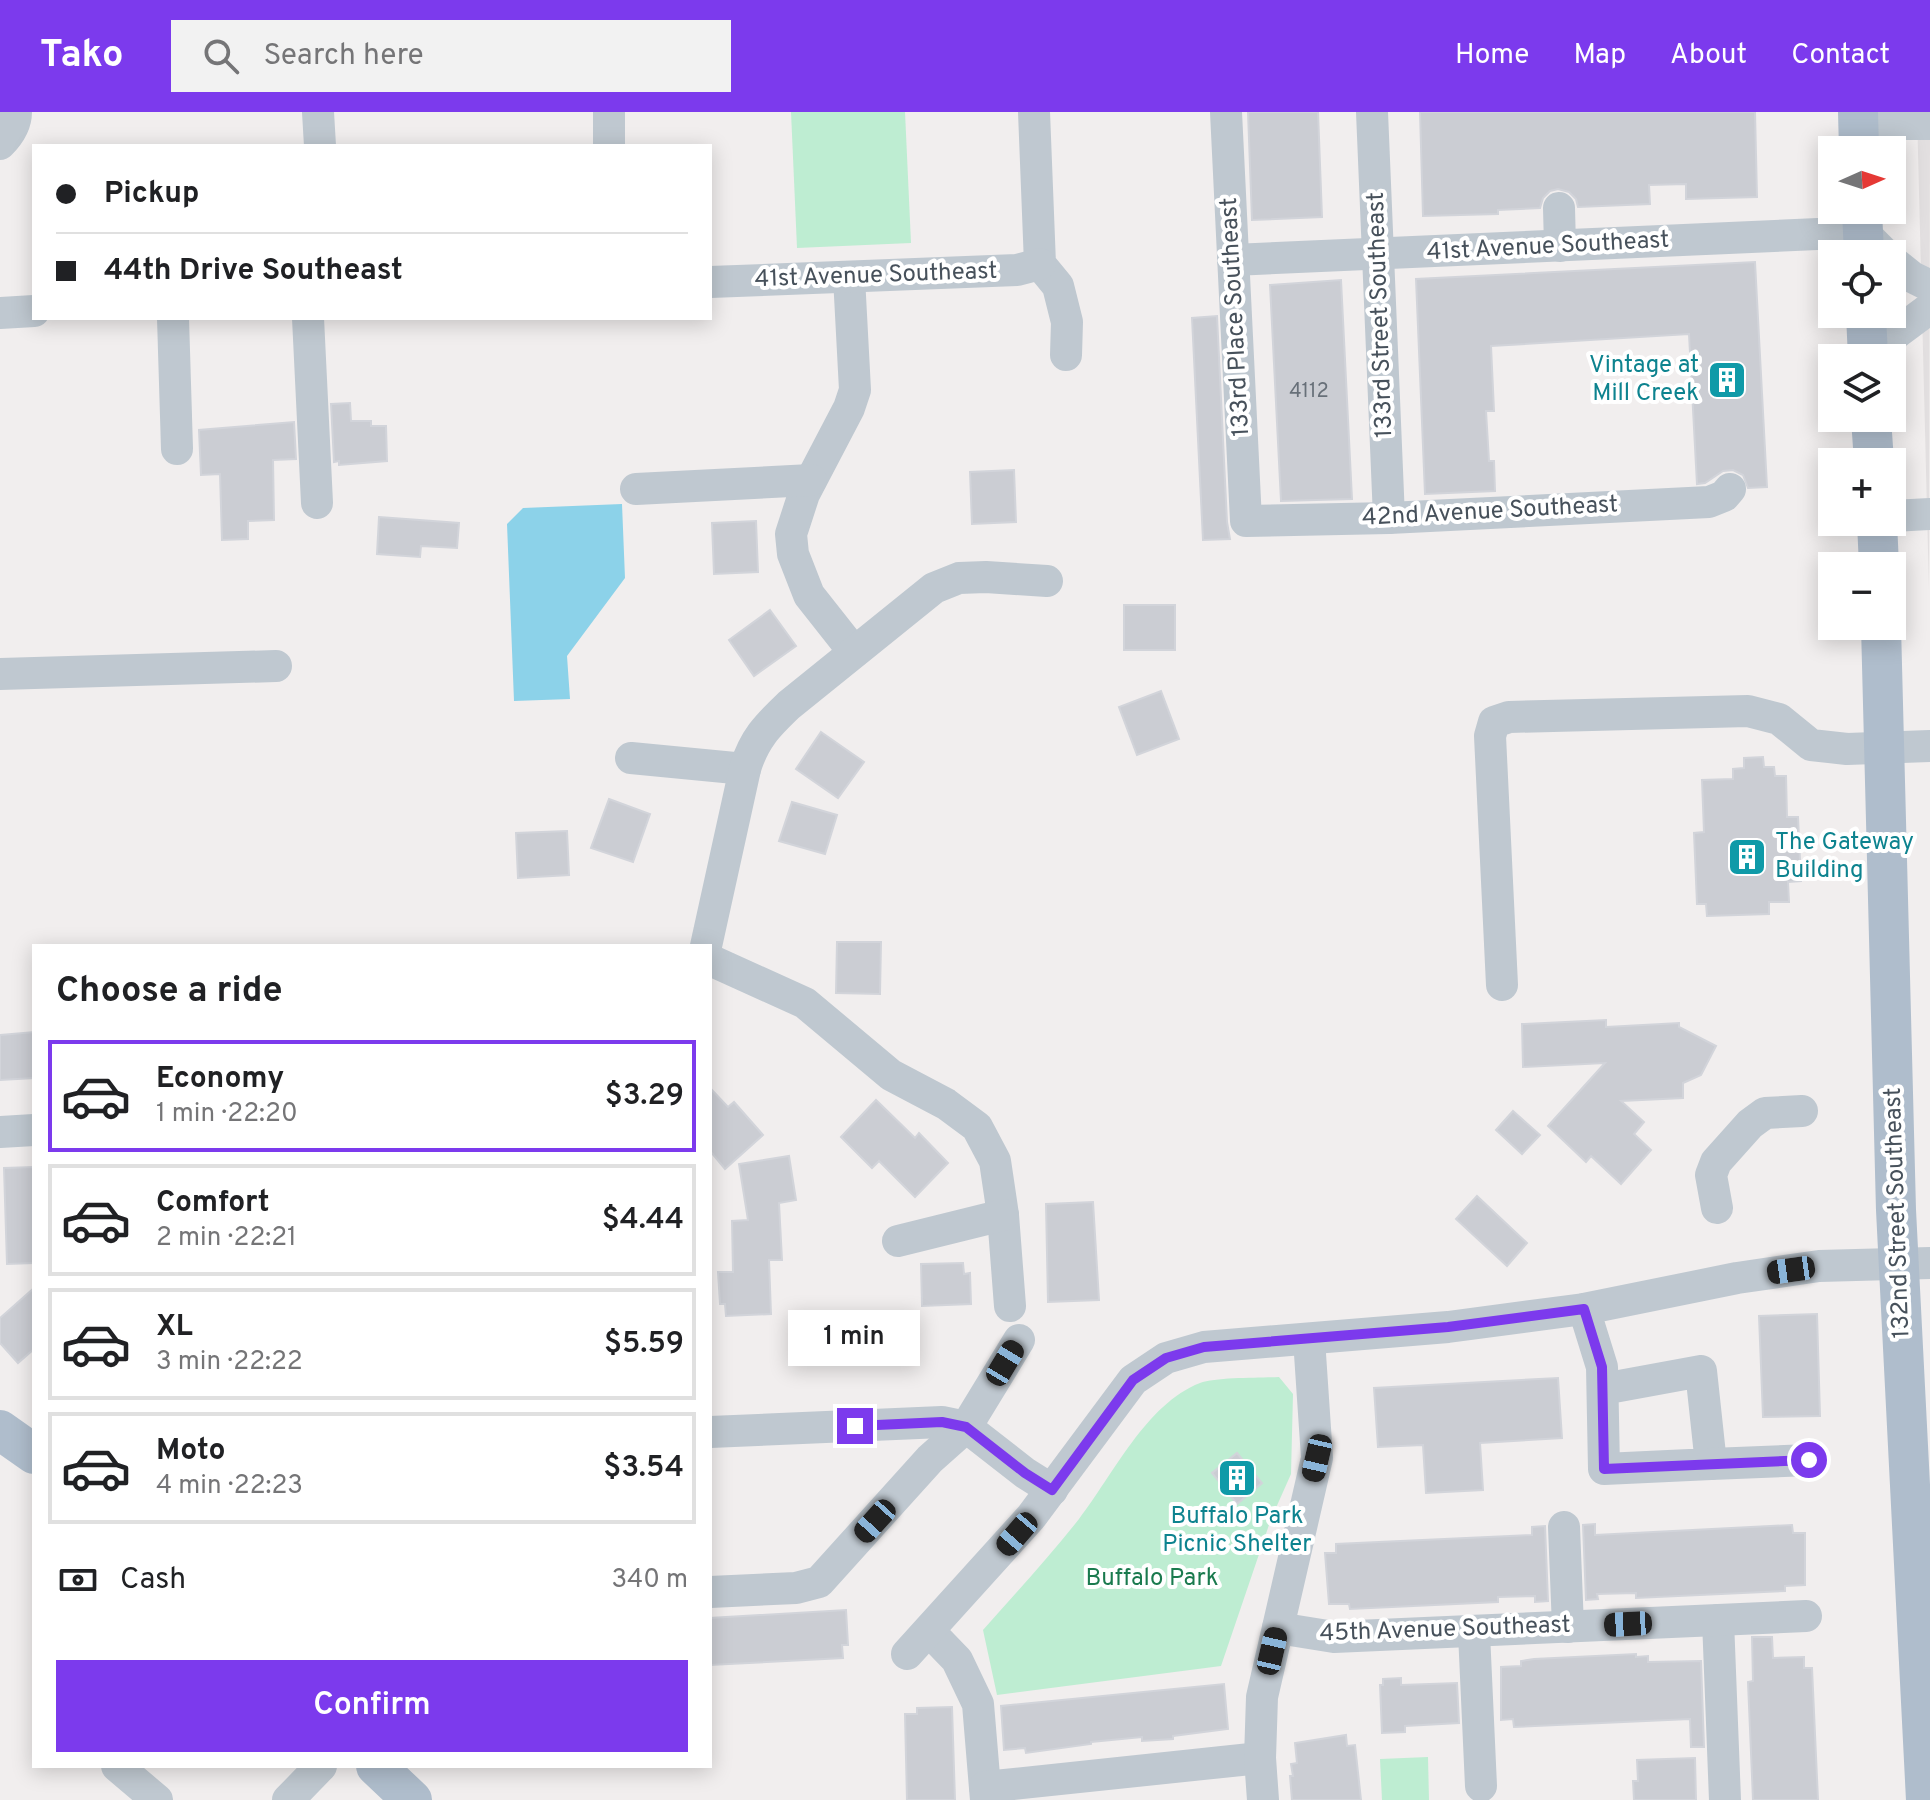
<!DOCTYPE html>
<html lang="en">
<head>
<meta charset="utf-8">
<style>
  :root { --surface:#fff; --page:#f2f2f2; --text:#202124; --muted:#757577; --line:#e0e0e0; --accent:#7c3aed }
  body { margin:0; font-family:Overpass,sans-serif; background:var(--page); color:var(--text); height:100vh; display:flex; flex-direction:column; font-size:30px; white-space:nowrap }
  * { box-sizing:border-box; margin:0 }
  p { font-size:26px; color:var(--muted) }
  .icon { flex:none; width:44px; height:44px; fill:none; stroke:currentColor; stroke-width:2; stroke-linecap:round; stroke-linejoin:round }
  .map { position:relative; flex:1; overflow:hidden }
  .side { position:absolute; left:32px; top:832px; width:680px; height:824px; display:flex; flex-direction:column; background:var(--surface); border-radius:0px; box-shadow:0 4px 20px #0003 }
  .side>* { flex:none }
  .guide { position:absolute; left:32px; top:32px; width:680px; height:176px; border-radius:0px; box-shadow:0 4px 20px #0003; display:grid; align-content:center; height:176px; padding:0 24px; background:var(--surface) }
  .needle { width:52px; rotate:87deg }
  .buttons { position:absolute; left:1818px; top:24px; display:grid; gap:16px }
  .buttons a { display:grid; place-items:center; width:88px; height:88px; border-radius:0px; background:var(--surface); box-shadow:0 4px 20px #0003; font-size:40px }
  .end { position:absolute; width:36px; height:36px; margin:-18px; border:10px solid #7c3aed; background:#fff; box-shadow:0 0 0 4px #fff }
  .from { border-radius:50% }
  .bubble { position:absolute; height:56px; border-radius:0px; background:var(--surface); box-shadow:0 4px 20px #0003; font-size:26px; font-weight:600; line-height:56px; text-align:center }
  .car { position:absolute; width:24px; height:48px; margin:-24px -12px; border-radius:10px; box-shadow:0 0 6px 2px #0007; background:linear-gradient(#222 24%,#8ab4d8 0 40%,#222 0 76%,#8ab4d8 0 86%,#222 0) }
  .guide b { display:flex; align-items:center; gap:28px; height:76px; font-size:30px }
  .guide b+b { border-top:2px solid var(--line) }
  .guide i { width:20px; height:20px; background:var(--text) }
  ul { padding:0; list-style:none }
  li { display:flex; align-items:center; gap:24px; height:112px; margin:0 16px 12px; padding:0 8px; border:4px solid var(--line); border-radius:0px }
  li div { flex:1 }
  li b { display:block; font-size:30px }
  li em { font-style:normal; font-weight:600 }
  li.current { border-color:var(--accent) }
  li>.icon { width:72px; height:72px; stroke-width:1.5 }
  h2 { padding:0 24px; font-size:36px; line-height:96px }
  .pay { display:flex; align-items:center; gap:20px; height:88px; padding:0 24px; font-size:30px }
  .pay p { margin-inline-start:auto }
  .action { display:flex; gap:16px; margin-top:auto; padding:16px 24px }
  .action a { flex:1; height:92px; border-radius:0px; background:var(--accent); color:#fff; font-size:32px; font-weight:600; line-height:92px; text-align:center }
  header { display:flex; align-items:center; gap:48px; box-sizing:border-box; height:112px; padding:0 40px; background:var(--accent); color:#fff }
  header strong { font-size:38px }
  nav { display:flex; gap:44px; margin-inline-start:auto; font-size:28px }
  .search { width:560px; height:72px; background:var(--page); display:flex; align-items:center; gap:20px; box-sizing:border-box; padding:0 28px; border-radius:0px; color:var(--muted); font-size:30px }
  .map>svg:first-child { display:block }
  .education { fill:#e2dfe0 }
  .green { fill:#beedd2 }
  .water { fill:#8cd2e9 }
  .building { fill:#cbcdd3; stroke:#d2d4da; stroke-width:2 }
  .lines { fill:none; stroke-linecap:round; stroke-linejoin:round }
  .minor { stroke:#bfc8d0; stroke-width:32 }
  .major { stroke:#afbdcc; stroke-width:40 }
  .route { stroke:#7c3aed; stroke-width:10 }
  .labels { text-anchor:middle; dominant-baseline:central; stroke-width:8; stroke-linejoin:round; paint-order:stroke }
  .number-label { font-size:20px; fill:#687079 }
  .street-label { font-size:24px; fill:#47515b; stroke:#fff }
  .culture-label { font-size:24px; fill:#0d838f; stroke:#fff; text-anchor:end }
  .park-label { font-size:24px; fill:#1a7a4e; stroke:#fff }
</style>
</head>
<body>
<header>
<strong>Tako</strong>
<div class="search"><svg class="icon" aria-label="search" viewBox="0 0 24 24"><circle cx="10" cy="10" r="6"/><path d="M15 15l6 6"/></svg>Search here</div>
<nav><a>Home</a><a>Map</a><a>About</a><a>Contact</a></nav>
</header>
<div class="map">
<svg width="1930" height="1688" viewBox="0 0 1930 1688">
  <rect width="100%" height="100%" fill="#f1eeee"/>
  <path class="education" d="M1917 0H1930L1929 477Z"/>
  <g class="green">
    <path d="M791 0H905L911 131 797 136Z"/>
    <path d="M1279 1265 1293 1282 1291 1362 1271 1407 1221 1554 997 1583 983 1518C1016 1481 1049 1445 1079 1407 1113 1363 1146 1292 1200 1271 1216 1265 1260 1266 1279 1265Z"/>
    <path d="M1428 1645 1429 1688H1382L1380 1647Z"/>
  </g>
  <path class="water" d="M622 392 625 466 567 544 570 587 514 589 507 412 523 396Z"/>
  <g class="building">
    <path d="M1248 0H1318L1322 105 1252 108Z"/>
    <path d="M1420 0H1755L1757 85 1686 87V72L1649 73 1650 92 1578 95 1576 87 1569 80 1558 77 1550 79 1543 86 1540 96 1498 98V102L1423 104Z"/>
    <path d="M1755 150 1767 375 1748 376 1743 363 1733 358 1723 359 1705 371 1697 372 1689 222 1491 234 1494 299H1486L1489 349H1494L1495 379 1425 382 1416 167Z"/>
    <path d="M1341 168 1352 387 1281 389 1270 173Z"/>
    <path d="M1217 204 1227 410 1230 427 1203 428 1192 206Z"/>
    <path d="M350 291 351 309H371V314H386L387 349 339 353V349L334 350 331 292Z"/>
    <path d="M294 310 296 347 273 348 274 408 248 409V427L222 428 220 362 201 363 199 318Z"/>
    <path d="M1014 358 1016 410 972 412 970 360Z"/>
    <path d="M379 405 459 411 457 436 421 434 420 445 377 442Z"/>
    <path d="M756 409 758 460 714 462 712 411Z"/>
    <rect x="1124" y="493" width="51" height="45"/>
    <path d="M770 498 796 534 754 564 729 528Z"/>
    <path d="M1161 579 1179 627 1137 643 1119 595Z"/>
    <path d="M821 620 864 650 838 686 796 657Z"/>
    <path d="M1763 645 1764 655H1774L1775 664H1786L1787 705H1798L1801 769 1788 770 1789 790H1769V802L1707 804 1706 792H1697L1694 721 1704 720 1702 668 1733 667V657L1744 656V646Z"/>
    <path d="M609 687 650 702 633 750 591 736Z"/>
    <path d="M792 690 837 703 825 742 779 729Z"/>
    <path d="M567 719 569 763 518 766 516 721Z"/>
    <path d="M837 830H881L880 882 836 881Z"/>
    <path d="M1606 908V915L1679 911V915L1716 934 1701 963 1683 971V986L1621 989 1644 1010 1634 1022 1651 1038 1621 1072 1591 1044 1586 1050 1548 1014 1605 951 1523 955 1522 912Z"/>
    <path d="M34 920V966L0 968V923Z"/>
    <path d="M710 976 728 995 734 990 763 1023 725 1057 710 1039Z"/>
    <path d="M876 988 915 1026 919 1021 948 1051 915 1085 879 1049 872 1056 841 1025Z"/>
    <path d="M1513 999 1540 1023 1522 1042 1496 1018Z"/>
    <path d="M789 1044 796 1088 779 1091 782 1148H769L771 1202 726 1204 725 1192H720L718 1160H733L732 1109 748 1108 739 1052Z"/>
    <path d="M34 1055V1151L7 1152 4 1056Z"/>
    <path d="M1477 1084 1527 1131 1507 1154 1456 1107Z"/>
    <path d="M1093 1090 1099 1188 1048 1190 1046 1092Z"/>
    <path d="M963 1151 964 1162 970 1161 971 1192 922 1194 921 1152Z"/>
    <path d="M34 1176V1237L18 1251 0 1231V1206Z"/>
    <path d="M1817 1202 1820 1304 1763 1305 1759 1204Z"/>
    <path d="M1558 1266 1562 1326 1480 1331 1483 1378 1426 1381 1423 1333 1378 1335 1374 1276Z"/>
    <path d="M1237 1341 1262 1371 1237 1392 1212 1361Z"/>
    <path d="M1595 1412V1423L1792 1413 1793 1421H1805V1473L1785 1474V1479L1636 1486V1481L1597 1482 1598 1487 1586 1488 1583 1413Z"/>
    <path d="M1545 1414 1548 1489 1535 1490V1484L1498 1485V1490L1350 1497 1349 1492H1329L1325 1441H1336V1432L1532 1423V1415Z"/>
    <path d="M846 1498 848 1533H842L843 1546 710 1553V1506Z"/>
    <path d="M1752 1525H1772L1773 1546 1804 1545V1556H1812L1818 1688H1753L1748 1570 1753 1569Z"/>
    <path d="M1636 1542V1545L1648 1544V1550L1701 1549 1704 1635H1691L1690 1607 1514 1615 1513 1607 1501 1608V1555L1521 1554V1549L1534 1547Z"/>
    <path d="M1401 1566V1573L1457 1571 1459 1611 1405 1614V1620L1382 1621 1380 1573H1383V1567Z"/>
    <path d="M1224 1572 1228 1617 1173 1624V1627L1142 1629V1625L1091 1630V1632L1026 1641 1025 1636 1004 1638 1001 1594Z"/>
    <path d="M952 1595 955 1688H907L905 1602H917V1596Z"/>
    <path d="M1346 1623 1347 1634 1355 1633 1361 1688H1292L1290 1664H1293L1291 1652 1297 1651 1295 1631Z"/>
    <path d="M1695 1646 1696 1688H1634L1633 1669H1638L1637 1648Z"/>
  </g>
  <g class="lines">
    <g class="minor">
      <path d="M318 0 320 34"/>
      <path d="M609 0V34"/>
      <path d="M1034 0 1040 152 1058 174 1067 210 1066 243"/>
      <path d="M1226 0 1246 409 1389 406 1709 390 1724 384 1730 377"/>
      <path d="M1372 0 1389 406"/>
      <path d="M1858 12H1930"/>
      <path d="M0 32C8 24 16 12 16 0"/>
      <path d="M1559 96 1560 134"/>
      <path d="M1233 148 1863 120 1885 142"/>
      <path d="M1892 149 1912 165 1930 174"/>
      <path d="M849 165 855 278 849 296 804 382 791 422 793 442 809 483 854 540"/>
      <path d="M710 170 1017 158 1040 152"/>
      <path d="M0 201 34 199"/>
      <path d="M173 206 177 337"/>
      <path d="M308 206 317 391"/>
      <path d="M1867 243 1930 196"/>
      <path d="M636 377 811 368"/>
      <path d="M1892 404 1930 402"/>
      <path d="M0 562 276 554"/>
      <path d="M631 646 745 657"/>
      <path d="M706 834 745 657C754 627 767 614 789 593L934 476 959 466 986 465 1047 469"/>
      <path d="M710 848 805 891 891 963 946 992 977 1015 995 1049 1003 1103 1010 1194"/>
      <path d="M1502 873 1490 624 1494 610 1509 605 1748 599 1779 607 1811 633 1847 637 1930 634"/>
      <path d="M0 1020 34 1018"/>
      <path d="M1717 1096 1711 1063 1716 1050 1750 1012 1765 1001 1802 999"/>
      <path d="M898 1129 1003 1103"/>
      <path d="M1584 1197 1602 1255 1604 1357 1711 1352 1701 1259 1603 1277"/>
      <path d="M710 1320 942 1310 966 1315 1025 1361 1052 1378"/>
      <path d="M1711 1352 1809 1348"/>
      <path d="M1564 1415 1568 1515"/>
      <path d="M710 1480 796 1476 819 1470 930 1347 966 1315 1019 1228"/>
      <path d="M1718 1508 1725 1688"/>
      <path d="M1278 1516 1334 1525 1806 1504"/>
      <path d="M929 1519 957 1548 978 1592 986 1688"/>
      <path d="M1474 1521 1481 1674"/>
      <path d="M907 1542 1031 1405 1133 1268 1166 1246 1204 1235 1448 1215 1584 1197 1737 1166 1819 1154 1930 1151"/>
      <path d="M117 1654 157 1688"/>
      <path d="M985 1675 1260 1646"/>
      <path d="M288 1688 321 1654"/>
      <path d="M1263 1688 1260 1646 1262 1585 1317 1346 1309 1227"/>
    </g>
    <g class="major">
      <path d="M1858 0 1859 38"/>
      <path d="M1862 98 1864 142"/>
      <path d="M1866 202 1868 246"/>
      <path d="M1871 306 1874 350"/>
      <path d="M1877 410 1879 454"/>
      <path d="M1881 514 1896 1098 1926 1688"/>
      <path d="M0 1318 34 1342"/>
      <path d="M376 1654 412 1688"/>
    </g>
  </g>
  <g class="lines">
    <path class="route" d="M855 1314 942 1310 966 1315 1025 1361 1052 1378 1133 1268 1166 1246 1204 1235 1448 1215 1584 1197 1602 1255 1604 1357 1809 1348"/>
  </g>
  <defs>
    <symbol id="building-square" viewBox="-11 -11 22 22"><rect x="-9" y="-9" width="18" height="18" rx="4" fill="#0f9aa8" stroke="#fff"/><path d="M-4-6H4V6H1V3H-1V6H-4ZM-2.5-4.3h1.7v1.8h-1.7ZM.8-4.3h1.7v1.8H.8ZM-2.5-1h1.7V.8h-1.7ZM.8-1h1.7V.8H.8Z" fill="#fff"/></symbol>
  </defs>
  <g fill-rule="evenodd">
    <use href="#building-square" x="1705" y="246" width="44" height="44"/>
    <use href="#building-square" x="1725" y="723" width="44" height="44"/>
    <use href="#building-square" x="1215" y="1344" width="44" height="44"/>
  </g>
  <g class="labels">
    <g class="number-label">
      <text x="1309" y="280">4112</text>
    </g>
    <g class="street-label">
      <text transform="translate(1548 135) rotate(-3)">41st Avenue Southeast</text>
      <text transform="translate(876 164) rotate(-2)">41st Avenue Southeast</text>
      <text transform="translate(1381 203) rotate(-92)">133rd Street Southeast</text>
      <text transform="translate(1236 205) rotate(-93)">133rd Place Southeast</text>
      <text transform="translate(1490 400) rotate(-3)">42nd Avenue Southeast</text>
      <text transform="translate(1898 1101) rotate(-92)">132nd Street Southeast</text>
      <text transform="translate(1445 1518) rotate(-2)">45th Avenue Southeast</text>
    </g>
    <g class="culture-label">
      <text x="1699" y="254">Vintage at<tspan x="1699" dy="28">Mill Creek</tspan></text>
      <text x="1775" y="731" text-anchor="start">The Gateway<tspan x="1775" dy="28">Building</tspan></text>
      <text x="1237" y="1405" text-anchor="middle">Buffalo Park<tspan x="1237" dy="28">Picnic Shelter</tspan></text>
    </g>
    <g class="park-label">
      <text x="1152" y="1467">Buffalo Park</text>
    </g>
  </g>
</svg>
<div class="buttons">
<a><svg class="needle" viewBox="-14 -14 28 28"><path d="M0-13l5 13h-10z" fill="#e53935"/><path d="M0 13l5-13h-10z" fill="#757577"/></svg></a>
<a><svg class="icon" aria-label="locate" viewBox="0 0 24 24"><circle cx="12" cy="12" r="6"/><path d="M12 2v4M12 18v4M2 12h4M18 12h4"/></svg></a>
<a><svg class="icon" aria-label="layers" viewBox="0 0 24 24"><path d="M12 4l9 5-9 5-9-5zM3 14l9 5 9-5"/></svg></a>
<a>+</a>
<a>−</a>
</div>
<i class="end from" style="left:1809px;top:1348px"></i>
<i class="end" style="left:855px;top:1314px"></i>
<div class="bubble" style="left:788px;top:1198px;width:132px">1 min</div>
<i class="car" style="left:1791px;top:1158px;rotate:262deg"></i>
<i class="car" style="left:1005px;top:1251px;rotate:31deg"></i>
<i class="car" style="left:1317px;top:1346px;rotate:193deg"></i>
<i class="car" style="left:875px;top:1409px;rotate:222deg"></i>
<i class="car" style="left:1017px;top:1422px;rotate:221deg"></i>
<i class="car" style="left:1628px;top:1512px;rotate:267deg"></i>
<i class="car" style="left:1272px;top:1539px;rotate:13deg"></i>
<div class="guide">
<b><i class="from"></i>Pickup</b>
<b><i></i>44th Drive Southeast</b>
</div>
<section class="side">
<h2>Choose a ride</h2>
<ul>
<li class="current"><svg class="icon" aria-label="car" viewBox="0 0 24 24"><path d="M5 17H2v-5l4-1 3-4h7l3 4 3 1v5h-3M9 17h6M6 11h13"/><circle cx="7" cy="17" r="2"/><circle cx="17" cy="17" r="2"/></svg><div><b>Economy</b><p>1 min · 22:20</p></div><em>$3.29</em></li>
<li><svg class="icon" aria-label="car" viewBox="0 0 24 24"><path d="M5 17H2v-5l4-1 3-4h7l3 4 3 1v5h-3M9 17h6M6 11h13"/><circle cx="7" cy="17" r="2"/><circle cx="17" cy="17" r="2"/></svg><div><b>Comfort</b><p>2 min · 22:21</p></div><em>$4.44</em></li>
<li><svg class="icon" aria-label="car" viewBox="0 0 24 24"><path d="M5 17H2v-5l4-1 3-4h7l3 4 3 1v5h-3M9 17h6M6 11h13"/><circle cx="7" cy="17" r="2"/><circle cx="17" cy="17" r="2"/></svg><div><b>XL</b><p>3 min · 22:22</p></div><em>$5.59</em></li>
<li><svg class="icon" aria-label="car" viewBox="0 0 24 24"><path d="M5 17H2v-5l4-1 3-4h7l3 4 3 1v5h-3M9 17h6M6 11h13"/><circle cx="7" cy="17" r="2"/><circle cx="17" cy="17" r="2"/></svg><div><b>Moto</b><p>4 min · 22:23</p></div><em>$3.54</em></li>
</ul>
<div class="pay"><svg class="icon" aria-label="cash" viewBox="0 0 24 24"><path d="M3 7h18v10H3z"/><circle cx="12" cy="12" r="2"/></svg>Cash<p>340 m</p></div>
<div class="action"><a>Confirm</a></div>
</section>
</div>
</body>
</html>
